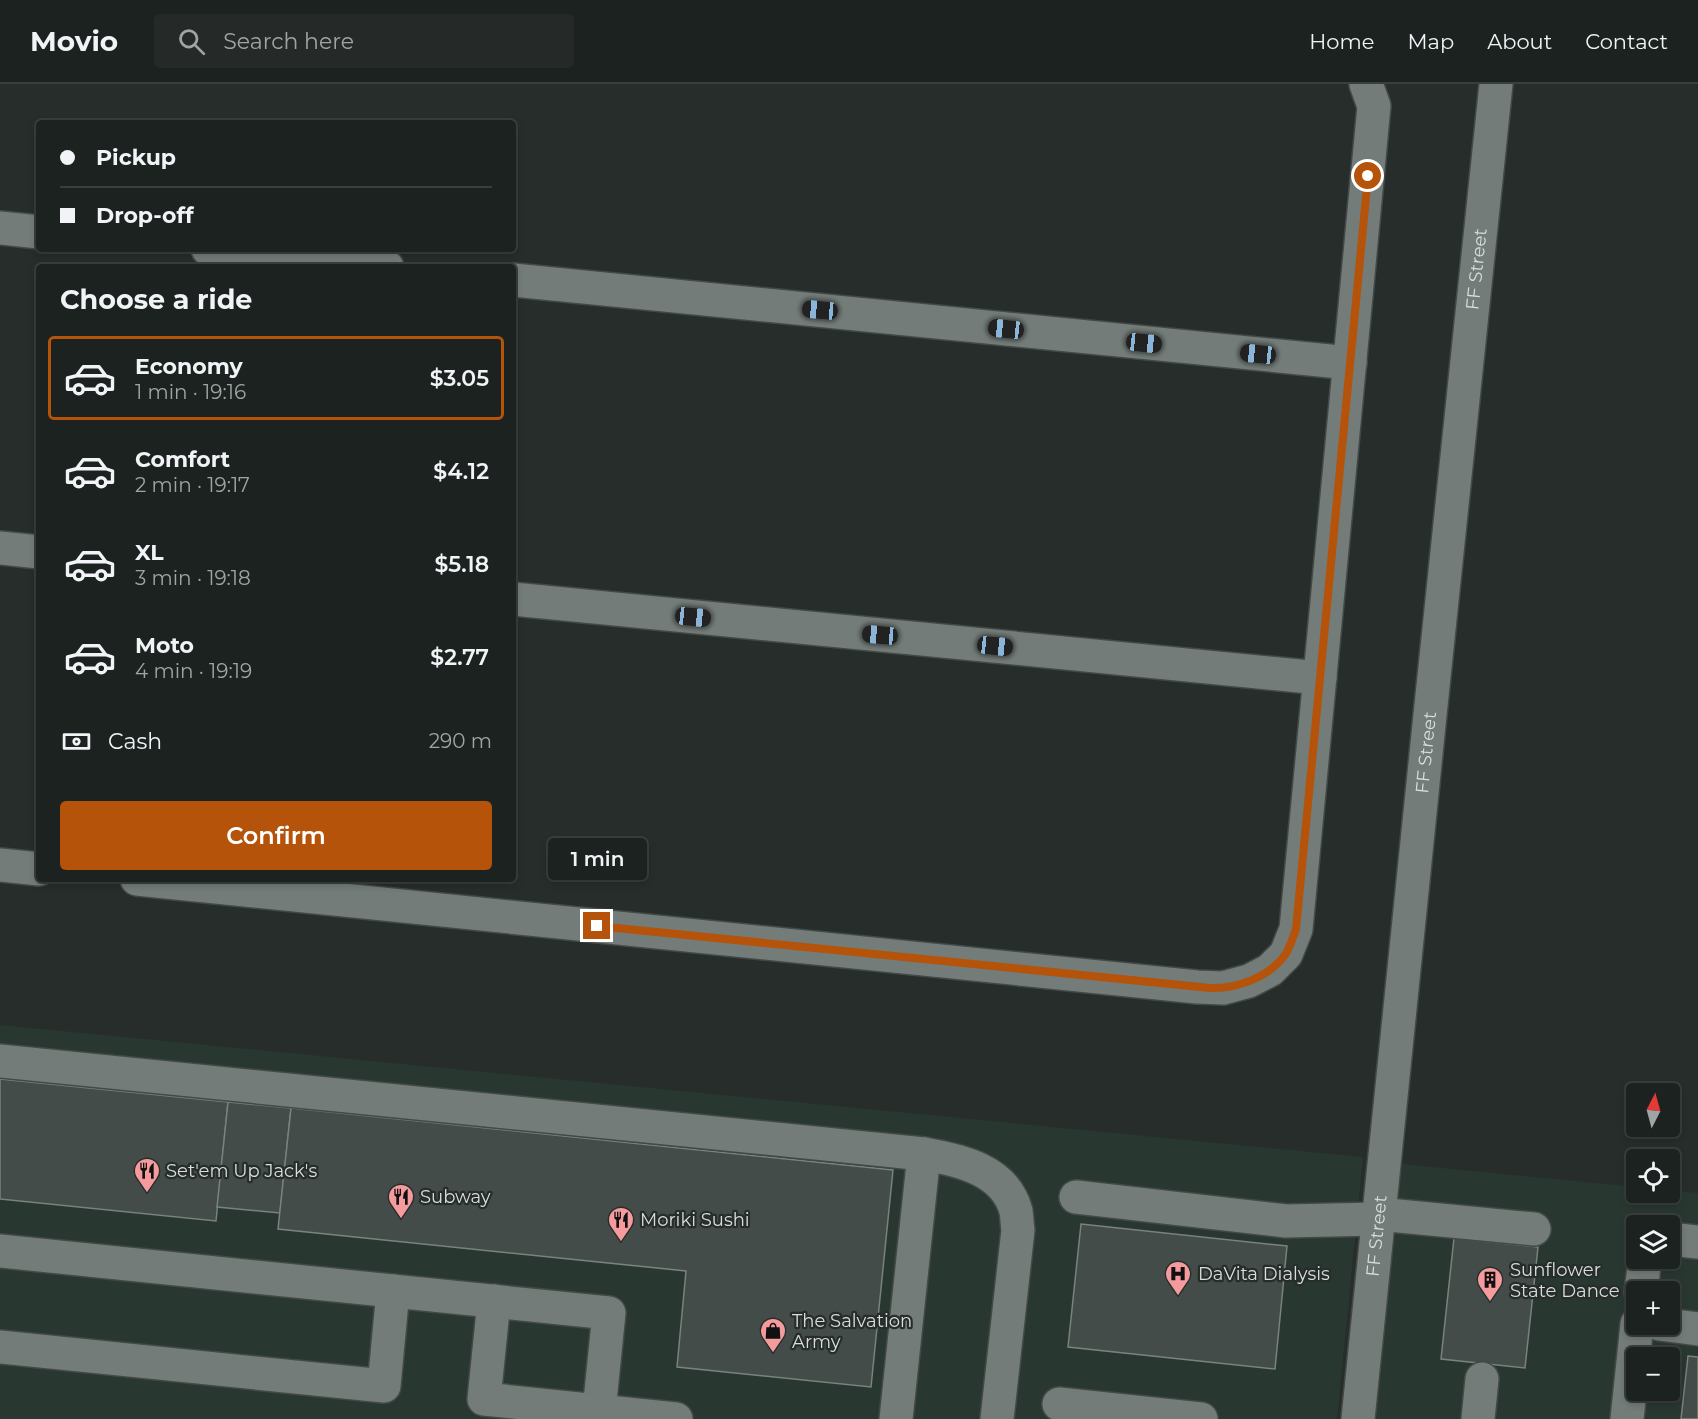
<!DOCTYPE html>
<html lang="en">
<head>
<meta charset="utf-8">
<style>
  :root { --surface:#1c2220; --page:#252a29; --text:#f1f3f6; --muted:#a0a4a5; --line:#3a3f3e; --accent:#b45309 }
  body { margin:0; font-family:Montserrat,sans-serif; background:var(--page); color:var(--text); height:100vh; display:flex; flex-direction:column; font-size:22px; white-space:nowrap }
  * { box-sizing:border-box; margin:0 }
  p { font-size:20px; color:var(--muted) }
  .icon { flex:none; width:33px; height:33px; fill:none; stroke:currentColor; stroke-width:2; stroke-linecap:round; stroke-linejoin:round }
  .map { position:relative; flex:1; overflow:hidden }
  .details { position:absolute; left:36px; top:180px; width:480px; height:618px; display:flex; flex-direction:column; background:var(--surface); border-radius:6px; box-shadow:0 3px 9px #0003,0 0 0 2px var(--line) }
  .details>* { flex:none }
  .banner { position:absolute; left:36px; top:36px; width:480px; height:132px; border-radius:6px; box-shadow:0 3px 9px #0003,0 0 0 2px var(--line); display:grid; align-content:center; height:132px; padding:0 24px; background:var(--surface) }
  .needle { width:39px; rotate:6deg }
  .fabs { position:absolute; left:1626px; top:999px; display:grid; gap:12px }
  .fabs a { display:grid; place-items:center; width:54px; height:54px; border-radius:6px; background:var(--surface); box-shadow:0 3px 9px #0003,0 0 0 2px var(--line); font-size:30px }
  .end { position:absolute; width:27px; height:27px; margin:-14px; border:8px solid #b45309; background:#fff; box-shadow:0 0 0 3px #fff }
  .from { border-radius:50% }
  .bubble { position:absolute; height:42px; border-radius:6px; background:var(--surface); box-shadow:0 3px 9px #0003,0 0 0 2px var(--line); font-size:20px; font-weight:600; line-height:42px; text-align:center }
  .car { position:absolute; width:18px; height:36px; margin:-18px -9px; border-radius:8px; box-shadow:0 0 4px 2px #0007; background:linear-gradient(#222 24%,#8ab4d8 0 40%,#222 0 76%,#8ab4d8 0 86%,#222 0) }
  .banner b { display:flex; align-items:center; gap:21px; height:57px; font-size:22px }
  .banner b+b { border-top:2px solid var(--line) }
  .banner i { width:15px; height:15px; background:var(--text) }
  ul { padding:0; list-style:none }
  li { display:flex; align-items:center; gap:18px; height:84px; margin:0 12px 9px; padding:0 12px; border:3px solid transparent; border-radius:6px }
  li div { flex:1 }
  li b { display:block; font-size:22px }
  li em { font-style:normal; font-weight:600 }
  li.selected { border-color:var(--accent) }
  li>.icon { width:54px; height:54px; stroke-width:1.5 }
  h2 { padding:0 24px; font-size:27px; line-height:72px }
  .pay { display:flex; align-items:center; gap:15px; height:66px; padding:0 24px; font-size:22px }
  .pay p { margin-inline-start:auto }
  .action { display:flex; gap:12px; margin-top:auto; padding:12px 24px }
  .action a { flex:1; height:69px; border-radius:6px; background:var(--accent); color:#fff; font-size:24px; font-weight:600; line-height:69px; text-align:center }
  header { display:flex; align-items:center; gap:36px; box-sizing:border-box; height:84px; padding:0 30px; background:var(--surface); border-bottom:2px solid var(--line) }
  header strong { font-size:28px }
  nav { display:flex; gap:33px; margin-inline-start:auto; font-size:21px }
  .search { width:420px; height:54px; background:var(--page); display:flex; align-items:center; gap:15px; box-sizing:border-box; padding:0 21px; border-radius:6px; color:var(--muted); font-size:22px }
  .map>svg:first-child { display:block }
  .built { fill:#293731; fill-rule:evenodd }
  .building { fill:#434c48; stroke:#79827e; stroke-width:1.5 }
  .lines { fill:none; stroke-linecap:round; stroke-linejoin:round }
  .minor-casing { stroke:#434946; stroke-width:36 }
  .minor { stroke:#737c78; stroke-width:33 }
  .route { stroke:#b45309; stroke-width:8 }
  .labels { text-anchor:middle; dominant-baseline:central; stroke-width:4.5; stroke-linejoin:round; paint-order:stroke }
  .street-label { font-size:18px; fill:#d9dedb; stroke:#262d2a }
  .poi-label { font-size:18px; fill:#d9dedb; stroke:#262d2a; text-anchor:start }
</style>
</head>
<body>
<header>
<strong>Movio</strong>
<div class="search"><svg class="icon" aria-label="search" viewBox="0 0 24 24"><circle cx="10" cy="10" r="6"/><path d="M15 15l6 6"/></svg>Search here</div>
<nav><a>Home</a><a>Map</a><a>About</a><a>Contact</a></nav>
</header>
<div class="map">
<svg width="1698" height="1335" viewBox="0 0 1698 1335">
  <rect width="100%" height="100%" fill="#262d2a"/>
  <g class="built">
    <path d="M0 941 1363 1073 1337 1335H0Z"/>
    <path d="M1402 1080 1636 1103V1108H1670V1106L1698 1109V1335H1376ZM1636 1142H1670V1174H1636ZM1636 1208H1670V1240H1636ZM1636 1274H1670V1306H1636Z"/>
  </g>
  <g class="building">
    <path d="M0 995 228 1018 216 1137 0 1115Z"/>
    <path d="M228 1018 291 1024 280 1129 217 1123Z"/>
    <path d="M291 1024 893 1086 871 1303 677 1283 686 1187 278 1145Z"/>
    <path d="M1081 1140 1287 1162 1275 1285 1068 1263Z"/>
    <path d="M1454 1154 1538 1163 1525 1284 1441 1275Z"/>
    <path d="M1688 1272 1698 1273V1335H1681Z"/>
  </g>
  <g class="lines">
    <defs>
      <g id="minor">
        <path d="M0 144 39 148"/>
        <path d="M208 165 387 183"/>
        <path d="M513 196 1350 279"/>
        <path d="M0 464 39 468"/>
        <path d="M513 515 1320 594"/>
        <path d="M0 781 39 785"/>
        <path d="M137 795 1197 903 1223 904 1249 897 1270 886 1286 870 1296 845 1374 22 1366 0"/>
        <path d="M0 977 924 1070C960 1076 1005 1086 1016 1127 1017 1133 1017 1140 1018 1146L997 1335"/>
        <path d="M1076 1113 1286 1137 1378 1135"/>
        <path d="M1378 1130 1534 1145"/>
        <path d="M1670 1155 1698 1158"/>
        <path d="M0 1167 609 1229 599 1327"/>
        <path d="M1641 1208 1645 1174"/>
        <path d="M494 1217 484 1315 676 1335"/>
        <path d="M1659 1240 1698 1245"/>
        <path d="M0 1263 384 1302 393 1207"/>
        <path d="M1059 1320 1201 1335"/>
        <path d="M896 1335 924 1070"/>
        <path id="s1" d="M1358 1335 1430 631 1496 0"/>
        <path d="M1478 1335 1482 1295"/>
        <path d="M1627 1335 1637 1240"/>
      </g>
    </defs>
    <use href="#minor" class="minor-casing"/>
    <use href="#minor" class="minor"/>
  </g>
  <g class="lines">
    <path class="route" d="M597 842 1210 904C1237 905 1269 893 1285 871 1290 864 1293 853 1296 845L1368 92"/>
  </g>
  <defs>
    <symbol id="restaurant-pin" viewBox="-11 -11 22 30"><path d="M0 17L-7.5 6A9.5 9.5 0 1 1 7.5 6Z" fill="#f59b9e" stroke="#262d2a"/><path d="M-5-6h1v4h1v-4h1v4h1v-4h1v5L-1.5 .5V6h-2V.5L-5-1ZM5-6V6H3V1.5H1.5Q1.5-4 5-6Z" fill="#111"/></symbol>
    <symbol id="hospital-pin" viewBox="-11 -11 22 30"><path d="M0 17L-7.5 6A9.5 9.5 0 1 1 7.5 6Z" fill="#f59b9e" stroke="#262d2a"/><path d="M-5-5h3v3.5h4V-5h3V5h-3V1.5h-4V5h-3Z" fill="#111"/></symbol>
    <symbol id="building-pin" viewBox="-11 -11 22 30"><path d="M0 17L-7.5 6A9.5 9.5 0 1 1 7.5 6Z" fill="#f59b9e" stroke="#262d2a"/><path d="M-4-6H4V6H1V3H-1V6H-4ZM-2.5-4.3h1.7v1.8h-1.7ZM.8-4.3h1.7v1.8H.8ZM-2.5-1h1.7V.8h-1.7ZM.8-1h1.7V.8H.8Z" fill="#111"/></symbol>
    <symbol id="shop-pin" viewBox="-11 -11 22 30"><path d="M0 17L-7.5 6A9.5 9.5 0 1 1 7.5 6Z" fill="#f59b9e" stroke="#262d2a"/><path d="M-5-2.5h2.3a2.7 3.5 0 0 1 5.4 0H5L5.5 6h-11ZM-1.5-2.5h3a1.5 2.3 0 0 0-3 0Z" fill="#111"/></symbol>
  </defs>
  <g fill-rule="evenodd">
    <use href="#restaurant-pin" x="132" y="1072" width="30" height="40"/>
    <use href="#restaurant-pin" x="386" y="1098" width="30" height="40"/>
    <use href="#restaurant-pin" x="606" y="1121" width="30" height="40"/>
    <use href="#hospital-pin" x="1163" y="1175" width="30" height="40"/>
    <use href="#building-pin" x="1475" y="1181" width="30" height="40"/>
    <use href="#shop-pin" x="758" y="1232" width="30" height="40"/>
  </g>
  <g class="labels">
    <g class="street-label">
      <text stroke="none"><textPath href="#s1" startOffset="1156">FF Street</textPath></text>
      <text stroke="none"><textPath href="#s1" startOffset="670">FF Street</textPath></text>
      <text stroke="none"><textPath href="#s1" startOffset="184">FF Street</textPath></text>
    </g>
    <g class="poi-label">
      <text x="166" y="1087">Set'em Up Jack's</text>
      <text x="420" y="1113">Subway</text>
      <text x="640" y="1136">Moriki Sushi</text>
      <text x="1510" y="1186">Sunflower<tspan x="1510" dy="21">State Dance</tspan></text>
      <text x="1198" y="1190">DaVita Dialysis</text>
      <text x="792" y="1237">The Salvation<tspan x="792" dy="21">Army</tspan></text>
    </g>
  </g>
</svg>
<div class="fabs">
<a><svg class="needle" viewBox="-14 -14 28 28"><path d="M0-13l5 13h-10z" fill="#e53935"/><path d="M0 13l5-13h-10z" fill="#a0a4a5"/></svg></a>
<a><svg class="icon" aria-label="locate" viewBox="0 0 24 24"><circle cx="12" cy="12" r="6"/><path d="M12 2v4M12 18v4M2 12h4M18 12h4"/></svg></a>
<a><svg class="icon" aria-label="layers" viewBox="0 0 24 24"><path d="M12 4l9 5-9 5-9-5zM3 14l9 5 9-5"/></svg></a>
<a>+</a>
<a>−</a>
</div>
<i class="end from" style="left:1368px;top:92px"></i>
<i class="end" style="left:597px;top:842px"></i>
<div class="bubble" style="left:548px;top:754px;width:99px">1 min</div>
<i class="car" style="left:820px;top:226px;rotate:275deg"></i>
<i class="car" style="left:1006px;top:245px;rotate:276deg"></i>
<i class="car" style="left:1144px;top:259px;rotate:96deg"></i>
<i class="car" style="left:1258px;top:270px;rotate:276deg"></i>
<i class="car" style="left:693px;top:533px;rotate:96deg"></i>
<i class="car" style="left:880px;top:551px;rotate:275deg"></i>
<i class="car" style="left:995px;top:562px;rotate:96deg"></i>
<div class="banner">
<b><i class="from"></i>Pickup</b>
<b><i></i>Drop-off</b>
</div>
<section class="details">
<h2>Choose a ride</h2>
<ul>
<li class="selected"><svg class="icon" aria-label="car" viewBox="0 0 24 24"><path d="M5 17H2v-5l4-1 3-4h7l3 4 3 1v5h-3M9 17h6M6 11h13"/><circle cx="7" cy="17" r="2"/><circle cx="17" cy="17" r="2"/></svg><div><b>Economy</b><p>1 min · 19:16</p></div><em>$3.05</em></li>
<li><svg class="icon" aria-label="car" viewBox="0 0 24 24"><path d="M5 17H2v-5l4-1 3-4h7l3 4 3 1v5h-3M9 17h6M6 11h13"/><circle cx="7" cy="17" r="2"/><circle cx="17" cy="17" r="2"/></svg><div><b>Comfort</b><p>2 min · 19:17</p></div><em>$4.12</em></li>
<li><svg class="icon" aria-label="car" viewBox="0 0 24 24"><path d="M5 17H2v-5l4-1 3-4h7l3 4 3 1v5h-3M9 17h6M6 11h13"/><circle cx="7" cy="17" r="2"/><circle cx="17" cy="17" r="2"/></svg><div><b>XL</b><p>3 min · 19:18</p></div><em>$5.18</em></li>
<li><svg class="icon" aria-label="car" viewBox="0 0 24 24"><path d="M5 17H2v-5l4-1 3-4h7l3 4 3 1v5h-3M9 17h6M6 11h13"/><circle cx="7" cy="17" r="2"/><circle cx="17" cy="17" r="2"/></svg><div><b>Moto</b><p>4 min · 19:19</p></div><em>$2.77</em></li>
</ul>
<div class="pay"><svg class="icon" aria-label="cash" viewBox="0 0 24 24"><path d="M3 7h18v10H3z"/><circle cx="12" cy="12" r="2"/></svg>Cash<p>290 m</p></div>
<div class="action"><a>Confirm</a></div>
</section>
</div>
</body>
</html>
